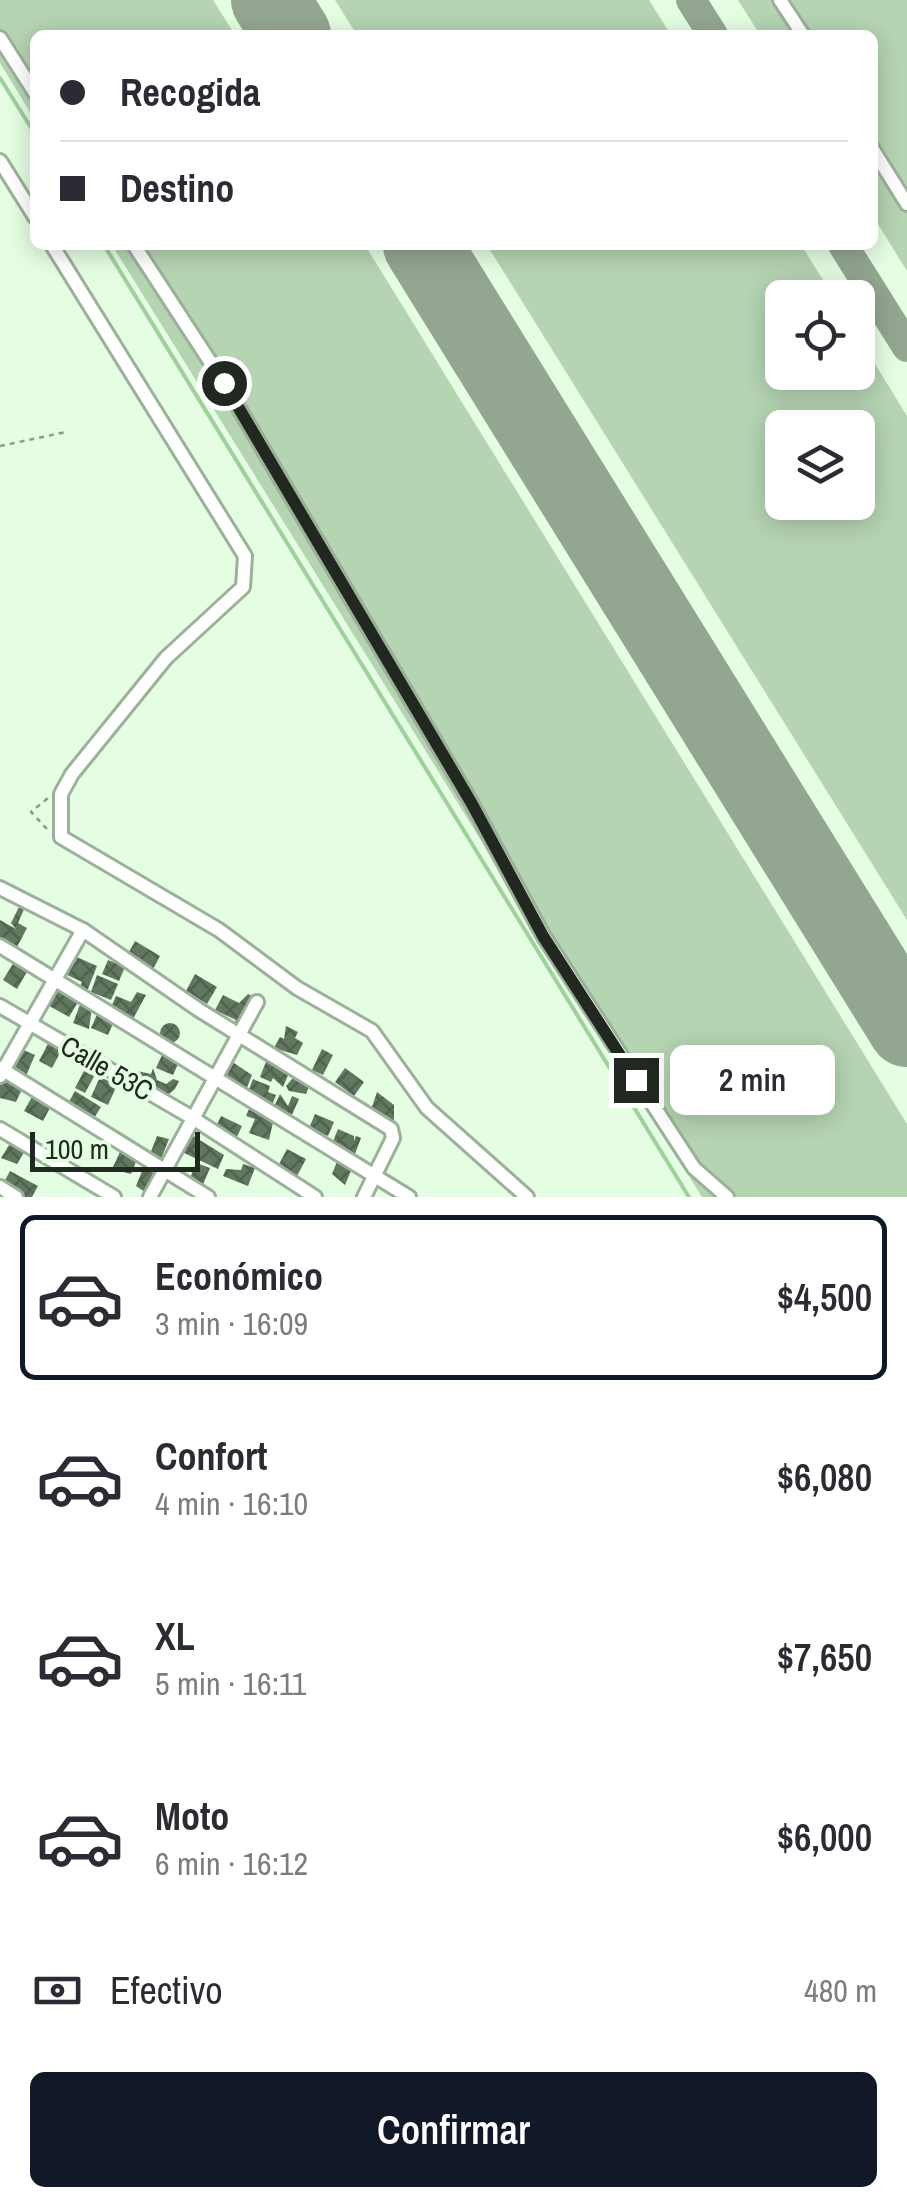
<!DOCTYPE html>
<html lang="es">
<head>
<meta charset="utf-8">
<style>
  :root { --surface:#fff; --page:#f2f2f3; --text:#2b2b33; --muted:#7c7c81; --line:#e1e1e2; --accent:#111827 }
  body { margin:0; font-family:"Archivo Narrow",sans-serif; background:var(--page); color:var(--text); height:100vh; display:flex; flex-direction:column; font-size:38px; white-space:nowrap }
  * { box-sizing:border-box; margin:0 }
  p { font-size:32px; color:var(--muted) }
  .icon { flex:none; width:55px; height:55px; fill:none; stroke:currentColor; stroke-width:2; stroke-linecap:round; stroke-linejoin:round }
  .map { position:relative; height:1197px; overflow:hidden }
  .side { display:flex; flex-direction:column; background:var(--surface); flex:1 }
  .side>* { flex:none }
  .top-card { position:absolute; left:30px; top:30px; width:848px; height:220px; border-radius:15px; box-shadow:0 5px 25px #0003; display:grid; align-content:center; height:220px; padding:0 30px; background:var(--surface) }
  .tools { position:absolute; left:765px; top:280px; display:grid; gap:20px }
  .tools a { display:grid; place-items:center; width:110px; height:110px; border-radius:15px; background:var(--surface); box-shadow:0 5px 25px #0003; font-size:50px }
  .scale { position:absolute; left:30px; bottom:25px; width:170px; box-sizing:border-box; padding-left:10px; border:5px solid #20281f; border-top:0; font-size:28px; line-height:35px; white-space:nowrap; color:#20281f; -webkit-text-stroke:8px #e5fde2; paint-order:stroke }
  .end { position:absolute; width:45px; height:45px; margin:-22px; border:12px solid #20281f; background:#fff; box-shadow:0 0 0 5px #fff }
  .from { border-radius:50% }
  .bubble { position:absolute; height:70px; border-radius:15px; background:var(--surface); box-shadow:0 5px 25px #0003; font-size:32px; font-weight:600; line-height:70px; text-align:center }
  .top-card b { display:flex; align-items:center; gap:35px; height:95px; font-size:38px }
  .top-card b+b { border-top:2px solid var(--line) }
  .top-card i { width:25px; height:25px; background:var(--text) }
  ul { padding:18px 0 0; list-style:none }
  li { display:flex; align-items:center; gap:30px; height:165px; margin:0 20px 15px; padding:0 10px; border:5px solid transparent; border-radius:15px }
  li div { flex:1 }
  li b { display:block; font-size:38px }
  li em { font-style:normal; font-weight:600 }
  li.on { border-color:var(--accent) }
  li>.icon { width:90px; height:90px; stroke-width:1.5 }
  .pay { display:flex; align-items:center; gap:25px; height:110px; padding:0 30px; font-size:38px }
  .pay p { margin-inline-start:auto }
  .action { display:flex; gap:20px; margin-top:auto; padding:20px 30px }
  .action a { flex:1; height:115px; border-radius:15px; background:var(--accent); color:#fff; font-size:40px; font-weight:600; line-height:115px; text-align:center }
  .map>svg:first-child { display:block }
  .grass { fill:#b5d4b2; fill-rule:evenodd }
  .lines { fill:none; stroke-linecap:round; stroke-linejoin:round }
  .stream { stroke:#a0d09b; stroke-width:4 }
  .taxiway { stroke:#94a692; stroke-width:30 }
  .runway { stroke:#94a692; stroke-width:78 }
  .building { fill:url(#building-cross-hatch) }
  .minor-casing { stroke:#9bb199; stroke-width:18 }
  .path { stroke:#8b9c89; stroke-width:2.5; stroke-dasharray:5 5; stroke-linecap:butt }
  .minor { stroke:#fff; stroke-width:12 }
  .route { stroke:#20281f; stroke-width:12 }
  .labels { text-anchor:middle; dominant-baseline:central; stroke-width:8; stroke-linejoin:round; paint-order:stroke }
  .street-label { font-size:28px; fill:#20281f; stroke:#e5fde2 }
</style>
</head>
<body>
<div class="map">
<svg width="907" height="1197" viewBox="0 0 907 1197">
  <defs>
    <pattern id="building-cross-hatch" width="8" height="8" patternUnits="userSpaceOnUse" patternTransform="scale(2.5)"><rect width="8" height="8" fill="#627760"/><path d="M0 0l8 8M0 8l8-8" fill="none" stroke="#50624f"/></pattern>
  </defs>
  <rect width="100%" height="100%" fill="#e5fde2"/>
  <g class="grass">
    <path d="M0 0H213L235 35H35V120L0 63Z"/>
    <path d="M335 0H649L671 35H357Z"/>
    <path d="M738 0H907V271L873 216 872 35H760Z"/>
    <path d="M112 245H365L907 1124V1197H702Z"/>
    <path d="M487 245H801L834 297 782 298V372H858V336L907 416V920ZM782 428H858V502H782Z"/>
  </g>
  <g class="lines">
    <g class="stream">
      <path d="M0 78 35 134"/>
      <path d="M104 245 689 1197"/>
    </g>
    <g class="taxiway">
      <path d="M691 0 713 35"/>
      <path d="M843 245 907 347"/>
    </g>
    <g class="runway">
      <path d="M270 0 292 35"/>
      <path d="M422 245 907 1028"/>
    </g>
  </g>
  <g class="building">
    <path d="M20 905 25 907 18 923 27 928 16 949 0 941V920L16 929 11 923Z"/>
    <path d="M135 941 160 956 153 969 128 954Z"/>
    <path d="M72 955 97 966 86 994 78 991 82 982 63 973Z"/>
    <path d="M108 960 125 967 119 981 102 974Z"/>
    <path d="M14 962 28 970 17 989 3 980Z"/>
    <path d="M195 974 217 987 207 1004 186 991Z"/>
    <path d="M97 975 118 984 111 1000 91 992Z"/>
    <path d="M53 988 78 1002 69 1017 44 1003Z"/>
    <path d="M137 992 146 995 133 1019 112 1005 116 996 131 1002Z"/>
    <path d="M248 994 256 998 240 1029 233 1025 236 1020 215 1010 223 995 239 1003Z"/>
    <path d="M81 1002 92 1007 89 1029 73 1023Z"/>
    <path d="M98 1012 115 1019 108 1035 91 1028Z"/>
    <circle cx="170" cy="1033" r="10"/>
    <path d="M286 1026 298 1032 295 1038 303 1043 297 1055 274 1048 280 1037 284 1039Z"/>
    <path d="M50 1040 63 1047 52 1068 39 1061Z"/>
    <path d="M19 1048 35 1055 25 1078 9 1070Z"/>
    <path d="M322 1049 333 1055 323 1075 312 1070Z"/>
    <path d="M163 1053 180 1060 173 1075 156 1068Z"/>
    <path d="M267 1059 279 1064 277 1068 290 1071 283 1087 273 1078 271 1082 260 1077Z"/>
    <path d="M231 1061 252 1075 246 1090 224 1076Z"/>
    <path d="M86 1067 96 1073 85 1093 75 1088Z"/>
    <path d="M153 1068 157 1080 166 1084 173 1079 179 1081 175 1089 169 1094 156 1091 133 1080 137 1071 151 1074Z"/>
    <path d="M345 1068 364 1082 354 1096 335 1082Z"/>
    <path d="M297 1073 310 1084 306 1094 289 1091 286 1086Z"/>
    <path d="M100 1077 117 1085 108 1105 91 1097Z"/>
    <path d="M253 1079 270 1086 268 1092 276 1095 271 1108 263 1104 265 1099 248 1092Z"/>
    <path d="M0 1080 23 1087 16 1102 0 1098Z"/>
    <path d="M75 1091 101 1107 91 1123 66 1107Z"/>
    <path d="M377 1092 394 1105V1121L371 1110Z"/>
    <path d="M280 1094 288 1106 292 1096 299 1099 291 1117 273 1109Z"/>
    <path d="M33 1095 51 1106 43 1121 24 1111Z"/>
    <path d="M249 1109 274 1118 269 1140 249 1133 255 1119 246 1116Z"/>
    <path d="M315 1114 334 1122 328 1136 309 1128Z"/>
    <path d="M221 1116 242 1126 235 1141 214 1131Z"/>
    <path d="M338 1129 354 1136V1141L356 1136 361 1138 355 1154 332 1144Z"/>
    <path d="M190 1134 224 1155 218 1169 182 1152Z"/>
    <path d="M157 1136 169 1139 161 1159 150 1154Z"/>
    <path d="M11 1142 25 1151 17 1164 1 1158Z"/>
    <path d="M287 1149 306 1159 296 1178 277 1168Z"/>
    <path d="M120 1152 137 1159 131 1174 112 1169Z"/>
    <path d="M339 1157 353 1166 345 1185 332 1174Z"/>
    <path d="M196 1163 210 1168 202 1187 189 1181Z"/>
    <path d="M145 1164 159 1170 148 1194 136 1186Z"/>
    <path d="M243 1164 255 1168 248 1186 223 1176 226 1169 241 1170Z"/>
    <path d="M10 1171 38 1186 32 1197H21L2 1186Z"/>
  </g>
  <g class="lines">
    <defs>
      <g id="minor">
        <path d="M780 0 803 35"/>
        <path d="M0 38 35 93"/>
        <path d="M872 148 907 204"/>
        <path d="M0 161 35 217"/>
        <path d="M52 245 245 556 243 587 166 658 72 774 61 794V837L219 930 297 988 372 1031 427 1108 527 1197"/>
        <path d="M134 245 224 383 472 804 543 935 694 1168 727 1197"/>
        <path d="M0 888 83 930 199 1010 391 1129 393 1138 364 1197"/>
        <path d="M0 946 409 1197"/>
        <path d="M0 1006 191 1117 315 1197"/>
        <path d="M0 1068 208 1197"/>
        <path d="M0 1076 83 930"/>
        <path d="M0 1129 114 1197"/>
        <path d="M0 1187 16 1197"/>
        <path d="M150 1197 257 1002"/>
      </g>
    </defs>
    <use href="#minor" class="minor-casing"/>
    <g class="path">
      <path d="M0 446 66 432"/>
      <path d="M47 829 31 812 48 798"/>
    </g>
    <use href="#minor" class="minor"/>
  </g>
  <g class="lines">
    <path class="route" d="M224 383 472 804 543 936 636 1080"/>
  </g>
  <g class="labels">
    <g class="street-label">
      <text transform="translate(107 1068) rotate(30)">Calle 53C</text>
    </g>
  </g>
</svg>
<div class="tools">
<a><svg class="icon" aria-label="locate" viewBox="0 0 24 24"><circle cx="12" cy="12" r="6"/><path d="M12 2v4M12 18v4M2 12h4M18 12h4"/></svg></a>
<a><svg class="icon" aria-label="layers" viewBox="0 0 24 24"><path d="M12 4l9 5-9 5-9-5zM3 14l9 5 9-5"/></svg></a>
</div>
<div class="scale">100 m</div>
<i class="end from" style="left:224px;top:383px"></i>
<i class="end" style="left:636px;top:1080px"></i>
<div class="bubble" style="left:670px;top:1045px;width:165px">2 min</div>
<div class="top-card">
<b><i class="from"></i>Recogida</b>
<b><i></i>Destino</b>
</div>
</div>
<section class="side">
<ul>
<li class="on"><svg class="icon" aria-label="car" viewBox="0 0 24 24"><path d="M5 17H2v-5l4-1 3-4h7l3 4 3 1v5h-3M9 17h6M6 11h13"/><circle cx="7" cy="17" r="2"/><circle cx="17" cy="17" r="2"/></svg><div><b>Económico</b><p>3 min · 16:09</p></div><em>$4,500</em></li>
<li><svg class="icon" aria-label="car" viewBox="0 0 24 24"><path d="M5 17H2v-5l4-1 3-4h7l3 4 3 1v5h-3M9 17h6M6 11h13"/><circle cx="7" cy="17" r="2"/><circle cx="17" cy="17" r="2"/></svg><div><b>Confort</b><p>4 min · 16:10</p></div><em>$6,080</em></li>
<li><svg class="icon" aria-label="car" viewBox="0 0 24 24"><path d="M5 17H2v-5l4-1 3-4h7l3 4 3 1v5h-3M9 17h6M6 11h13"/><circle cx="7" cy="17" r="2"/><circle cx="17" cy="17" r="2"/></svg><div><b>XL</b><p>5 min · 16:11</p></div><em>$7,650</em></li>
<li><svg class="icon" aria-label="car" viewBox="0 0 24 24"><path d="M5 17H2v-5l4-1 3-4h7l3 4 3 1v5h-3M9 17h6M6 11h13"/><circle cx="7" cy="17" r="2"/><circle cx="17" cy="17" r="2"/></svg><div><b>Moto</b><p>6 min · 16:12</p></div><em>$6,000</em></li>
</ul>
<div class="pay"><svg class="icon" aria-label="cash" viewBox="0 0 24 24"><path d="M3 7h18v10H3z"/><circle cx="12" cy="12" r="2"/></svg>Efectivo<p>480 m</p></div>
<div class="action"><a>Confirmar</a></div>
</section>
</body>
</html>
